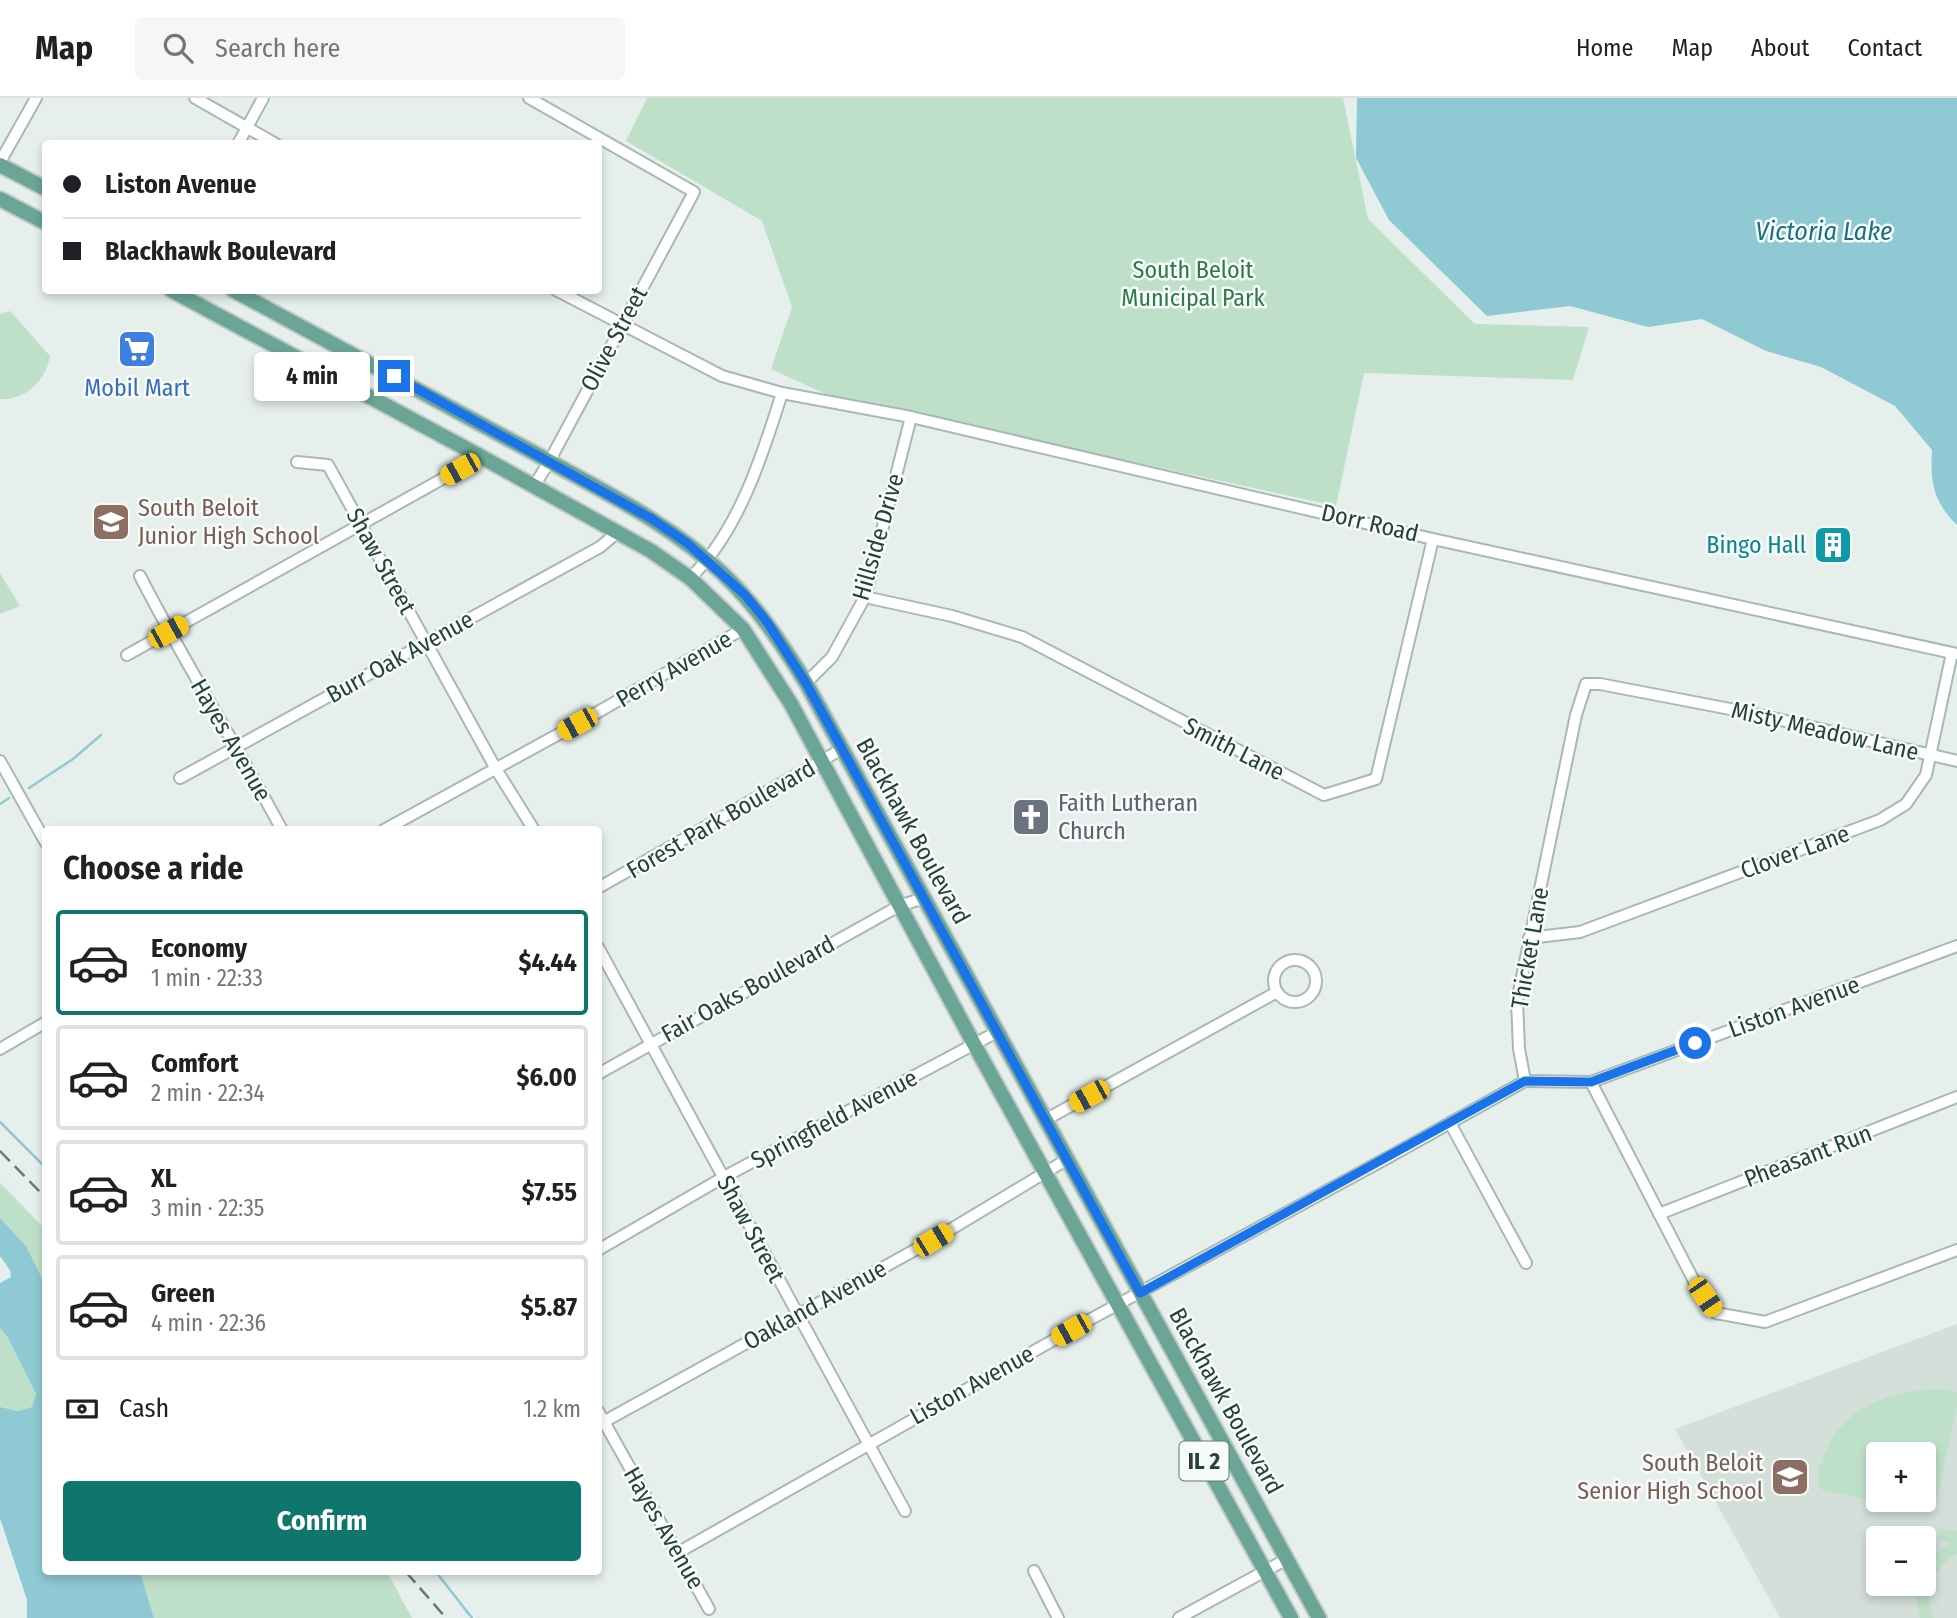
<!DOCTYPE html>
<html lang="en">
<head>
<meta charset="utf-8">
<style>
  :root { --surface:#fff; --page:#f6f6f6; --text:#202124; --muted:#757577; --line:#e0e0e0; --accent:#0f766e }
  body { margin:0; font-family:"Fira Sans Condensed",sans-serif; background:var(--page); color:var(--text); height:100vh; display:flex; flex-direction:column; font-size:26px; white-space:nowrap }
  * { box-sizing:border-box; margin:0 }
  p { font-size:23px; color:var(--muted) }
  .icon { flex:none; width:38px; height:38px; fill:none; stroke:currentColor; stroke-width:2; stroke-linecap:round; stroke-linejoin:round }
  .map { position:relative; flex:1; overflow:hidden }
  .drawer { position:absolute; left:42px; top:728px; width:560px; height:749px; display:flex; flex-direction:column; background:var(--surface); border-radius:7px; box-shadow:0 4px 10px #0003 }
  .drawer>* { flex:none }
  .hud { position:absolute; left:42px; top:42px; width:560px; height:154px; border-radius:7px; box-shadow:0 4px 10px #0003; display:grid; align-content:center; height:154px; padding:0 21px; background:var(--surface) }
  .tools { position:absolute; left:1866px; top:1344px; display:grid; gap:14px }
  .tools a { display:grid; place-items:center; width:70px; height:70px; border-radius:7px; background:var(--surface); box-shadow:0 4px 10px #0003; font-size:35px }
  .end { position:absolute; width:32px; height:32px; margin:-16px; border:9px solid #1a73e8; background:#fff; box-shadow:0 0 0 4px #fff }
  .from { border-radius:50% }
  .bubble { position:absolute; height:49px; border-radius:7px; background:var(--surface); box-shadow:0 4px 10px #0003; font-size:23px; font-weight:700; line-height:49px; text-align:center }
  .car { position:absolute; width:21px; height:42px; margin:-21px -10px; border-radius:9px; box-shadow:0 0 5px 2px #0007; background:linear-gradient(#f5c518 24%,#345 0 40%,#f5c518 0 76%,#345 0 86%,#f5c518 0) }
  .hud b { display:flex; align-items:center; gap:24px; height:66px; font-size:26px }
  .hud b+b { border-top:2px solid var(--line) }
  .hud i { width:18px; height:18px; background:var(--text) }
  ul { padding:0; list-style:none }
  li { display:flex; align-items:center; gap:21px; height:105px; margin:0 14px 10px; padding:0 7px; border:4px solid var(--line); border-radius:7px }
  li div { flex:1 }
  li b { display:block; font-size:26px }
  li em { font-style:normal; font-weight:700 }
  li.selected { border-color:var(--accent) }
  li>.icon { width:63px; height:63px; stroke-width:1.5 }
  h2 { padding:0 21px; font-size:32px; line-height:84px }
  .pay { display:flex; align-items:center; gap:18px; height:77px; padding:0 21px; font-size:26px }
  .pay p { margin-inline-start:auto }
  .cta { display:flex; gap:14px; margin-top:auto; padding:14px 21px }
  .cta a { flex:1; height:80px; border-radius:7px; background:var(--accent); color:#fff; font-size:28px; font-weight:700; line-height:80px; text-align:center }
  header { display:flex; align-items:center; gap:42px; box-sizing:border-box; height:98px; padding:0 35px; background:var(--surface); border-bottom:2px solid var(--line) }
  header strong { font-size:33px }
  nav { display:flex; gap:38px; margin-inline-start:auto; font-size:24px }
  .search { width:490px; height:63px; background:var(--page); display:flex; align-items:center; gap:18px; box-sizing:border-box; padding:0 24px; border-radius:7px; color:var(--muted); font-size:26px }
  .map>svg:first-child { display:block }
  .built { fill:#d4dfda; fill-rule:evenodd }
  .green { fill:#bfe0c8; fill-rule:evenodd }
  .water { fill:#8ec9d4 }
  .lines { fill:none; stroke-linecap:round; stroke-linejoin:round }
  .stream { stroke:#8ec9d4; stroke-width:2.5 }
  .minor-casing { stroke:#a8b8b2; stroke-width:14 }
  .major-casing { stroke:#c2cac8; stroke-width:18 }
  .minor { stroke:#fff; stroke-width:10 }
  .major { stroke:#6aa596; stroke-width:14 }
  .rail { stroke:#5f7d75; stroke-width:2.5; stroke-dasharray:14 7; stroke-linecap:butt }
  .route { stroke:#1a73e8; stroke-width:9 }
  .labels { text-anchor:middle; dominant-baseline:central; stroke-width:5; stroke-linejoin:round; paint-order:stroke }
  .shield { fill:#f7fbf9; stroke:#637a73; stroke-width:2 }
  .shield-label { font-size:23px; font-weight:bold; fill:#24423a }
  .park-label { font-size:24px; fill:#2d7a4b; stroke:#f7fbf9 }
  .street-label { font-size:24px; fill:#24423a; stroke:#f7fbf9 }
  .shop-label { font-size:24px; fill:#366cbe; stroke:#f7fbf9 }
  .education-label { font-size:24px; fill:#785e54; stroke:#f7fbf9; text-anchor:start }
  .culture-label { font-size:24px; fill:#0d838f; stroke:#f7fbf9; text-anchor:end }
  .worship-label { font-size:24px; fill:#5b616d; stroke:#f7fbf9; text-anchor:start }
  .water-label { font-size:26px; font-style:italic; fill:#1c6f80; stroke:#f7fbf9 }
</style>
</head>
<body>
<header>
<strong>Map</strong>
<div class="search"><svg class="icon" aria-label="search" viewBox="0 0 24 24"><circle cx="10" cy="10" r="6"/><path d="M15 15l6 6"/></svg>Search here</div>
<nav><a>Home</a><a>Map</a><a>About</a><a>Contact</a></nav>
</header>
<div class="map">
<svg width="1957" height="1520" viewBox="0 0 1957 1520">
  <rect width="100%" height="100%" fill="#e6efeb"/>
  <path class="built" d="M1957 1226V1520H1780L1675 1331ZM1878 1356H1923V1402H1878ZM1878 1440H1923V1486H1878Z"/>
  <g class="green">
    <path d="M647 0H1343L1368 121 1475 226 1589 229 1573 282 1364 275 1336 408 830 298 771 271 792 209 762 123 626 43Z"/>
    <path d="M10 213 50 258C46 282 25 303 0 301V216Z"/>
    <path d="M0 475 20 508 0 516Z"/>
    <path d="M0 1085 45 1131V1186L26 1148 0 1120Z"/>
    <path d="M0 1230 7 1237 36 1296 33 1309 18 1313 0 1309Z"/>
    <path d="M1930 1291H1947L1957 1295V1308L1937 1401 1934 1409 1919 1412 1822 1392C1815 1382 1818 1373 1822 1362 1840 1312 1880 1296 1930 1291ZM1878 1356H1923V1402H1878Z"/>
    <path d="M1941 1430 1957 1433V1456C1933 1469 1923 1495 1934 1520H1920L1917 1508 1918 1486H1923C1923 1464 1932 1456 1950 1445L1938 1442Z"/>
    <path d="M140 1474H387L412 1520H154Z"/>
  </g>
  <g class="water">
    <path d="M1357 0H1957V427C1933 404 1930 383 1932 352L1895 308 1821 269 1766 253 1702 221 1648 229 1570 208 1487 218 1389 122 1356 60Z"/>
    <path d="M0 1120 26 1148 45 1186 46 1474H140L154 1520H27V1502L0 1420V1309L18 1313 32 1309 36 1296 7 1238 0 1230V1185L11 1179 10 1172 0 1158Z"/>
  </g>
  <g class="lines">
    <g class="stream">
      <path d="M29 690 73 661 101 637"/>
      <path d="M0 706 9 700"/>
      <path d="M0 1024 46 1070"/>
      <path d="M436 1474 472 1520"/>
    </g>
    <defs>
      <g id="minor">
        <path d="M195 0 276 46"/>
        <path d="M529 0 694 94 549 364 534 388"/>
        <path d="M238 46 263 0"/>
        <path d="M0 64 36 0"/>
        <path d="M556 192 722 278 782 295 911 319 1433 441 1957 556"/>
        <path d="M297 364 328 367 496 671 534 732"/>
        <path d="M140 478C184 564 236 646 282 732"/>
        <path d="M690 480C738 435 763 356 782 295"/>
        <path d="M865 499 952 518 1022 539 1324 697 1376 681 1433 441"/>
        <path d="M127 557 460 371 478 357"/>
        <path d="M806 585 832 559 865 499 911 319"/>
        <path d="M0 663 46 745"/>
        <path d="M1957 663 1751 615 1600 586H1586L1576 617 1517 903 1519 951 1525 983 1591 984 1694 1183 1716 1215 1765 1224 1957 1152"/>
        <path d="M180 680 600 449 618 434"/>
        <path d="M384 732 577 626 743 531"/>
        <path d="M598 790 842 651"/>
        <path d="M1529 840 1580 834 1880 722 1906 706 1926 677 1952 555"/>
        <path d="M598 849 905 1413"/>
        <circle cx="1295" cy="883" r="21"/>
        <path d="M0 951 46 924"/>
        <path d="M598 976 899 808 924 800"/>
        <path d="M1591 984 1957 848"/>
        <path d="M1045 1022 1277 894"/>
        <path d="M1450 1025 1526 1165"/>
        <path d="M1659 1116 1957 999"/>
        <path d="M598 1152 724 1079 997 934"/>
        <path d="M598 1313 709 1511"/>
        <path d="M598 1327 933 1142 1066 1062"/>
        <path d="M679 1454 1089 1222 1387 1060 1525 983"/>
        <path d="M1034 1473 1058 1520"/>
        <path d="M1179 1520 1287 1461"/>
      </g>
      <g id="major">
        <path d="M0 67 46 91"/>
        <path d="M0 101 46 125"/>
        <path d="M171 192 478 357 651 453 690 480 743 531 791 606 974 946 1291 1520"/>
        <path d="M233 192C334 247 436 301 536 356 600 392 670 425 723 476 757 508 782 546 806 585L1319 1520"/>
      </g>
    </defs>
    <use href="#minor" class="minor-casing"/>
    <use href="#major" class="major-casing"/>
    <use href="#minor" class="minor"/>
    <use href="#major" class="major"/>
    <g class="rail">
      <path d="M0 1053 46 1100"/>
      <path d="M406 1474 446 1520"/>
    </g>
  </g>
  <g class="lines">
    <path class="route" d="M394 278 652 421 687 445 745 497 767 524 806 585 1140 1195 1525 983 1591 984 1695 945"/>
  </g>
  <defs>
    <symbol id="supermarket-square" viewBox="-11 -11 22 22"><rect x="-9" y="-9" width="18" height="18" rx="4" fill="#3f7fe0" stroke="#f7fbf9"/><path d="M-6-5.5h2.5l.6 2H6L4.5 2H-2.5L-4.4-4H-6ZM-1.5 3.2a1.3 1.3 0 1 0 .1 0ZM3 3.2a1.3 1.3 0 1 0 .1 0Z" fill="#fff"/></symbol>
    <symbol id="school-square" viewBox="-11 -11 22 22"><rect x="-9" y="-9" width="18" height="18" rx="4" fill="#8d6e63" stroke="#f7fbf9"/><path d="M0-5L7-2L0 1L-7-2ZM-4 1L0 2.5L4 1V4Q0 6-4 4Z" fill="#fff"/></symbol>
    <symbol id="building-square" viewBox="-11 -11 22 22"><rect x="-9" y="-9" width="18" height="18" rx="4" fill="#0f9aa8" stroke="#f7fbf9"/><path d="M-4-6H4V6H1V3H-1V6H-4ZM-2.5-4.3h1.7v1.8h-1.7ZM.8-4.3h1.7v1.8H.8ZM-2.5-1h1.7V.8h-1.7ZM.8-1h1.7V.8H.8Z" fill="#fff"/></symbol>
    <symbol id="church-square" viewBox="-11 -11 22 22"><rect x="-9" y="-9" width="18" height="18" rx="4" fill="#6b7280" stroke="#f7fbf9"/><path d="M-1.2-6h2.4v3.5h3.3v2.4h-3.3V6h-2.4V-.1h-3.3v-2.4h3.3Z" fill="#fff"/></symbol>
  </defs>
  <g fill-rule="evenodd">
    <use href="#supermarket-square" x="115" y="229" width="44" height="44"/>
    <use href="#school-square" x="89" y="402" width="44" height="44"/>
    <use href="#building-square" x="1811" y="425" width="44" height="44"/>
    <use href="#church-square" x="1009" y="697" width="44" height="44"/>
    <use href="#school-square" x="1768" y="1357" width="44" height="44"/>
  </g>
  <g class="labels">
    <rect class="shield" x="1179.5" y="1343.5" width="49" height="39" rx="5"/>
    <g class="shield-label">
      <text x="1204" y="1363">IL 2</text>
    </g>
    <g class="park-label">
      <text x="1193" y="172">South Beloit<tspan x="1193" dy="28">Municipal Park</tspan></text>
    </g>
    <g class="street-label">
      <text transform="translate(614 241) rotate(-62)">Olive Street</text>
      <text transform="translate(1370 425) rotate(13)">Dorr Road</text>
      <text transform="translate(878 439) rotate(-74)">Hillside Drive</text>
      <text transform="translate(381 463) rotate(61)">Shaw Street</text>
      <text transform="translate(400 559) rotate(-29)">Burr Oak Avenue</text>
      <text transform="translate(674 571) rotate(-30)">Perry Avenue</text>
      <text transform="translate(1825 633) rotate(13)">Misty Meadow Lane</text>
      <text transform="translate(231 642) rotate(60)">Hayes Avenue</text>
      <text transform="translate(1234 651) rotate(27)">Smith Lane</text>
      <text transform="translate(721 721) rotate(-30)">Forest Park Boulevard</text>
      <text transform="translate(913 733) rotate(61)">Blackhawk Boulevard</text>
      <text transform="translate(1795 754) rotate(-20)">Clover Lane</text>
      <text transform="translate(1530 850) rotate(-80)">Thicket Lane</text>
      <text transform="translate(748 891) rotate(-29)">Fair Oaks Boulevard</text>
      <text transform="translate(1794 909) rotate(-20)">Liston Avenue</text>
      <text transform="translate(834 1021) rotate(-28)">Springfield Avenue</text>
      <text transform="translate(1808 1058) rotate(-21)">Pheasant Run</text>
      <text transform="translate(751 1131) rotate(62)">Shaw Street</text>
      <text transform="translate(815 1207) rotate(-29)">Oakland Avenue</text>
      <text transform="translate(972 1287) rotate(-29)">Liston Avenue</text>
      <text transform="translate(1226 1303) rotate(61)">Blackhawk Boulevard</text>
      <text transform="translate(664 1430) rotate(60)">Hayes Avenue</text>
    </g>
    <g class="shop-label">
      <text x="137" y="290">Mobil Mart</text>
    </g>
    <g class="education-label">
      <text x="138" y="410">South Beloit<tspan x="138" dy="28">Junior High School</tspan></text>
      <text x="1763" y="1365" text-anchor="end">South Beloit<tspan x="1763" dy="28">Senior High School</tspan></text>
    </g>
    <g class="culture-label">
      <text x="1806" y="447">Bingo Hall</text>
    </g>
    <g class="worship-label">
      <text x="1058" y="705">Faith Lutheran<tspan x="1058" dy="28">Church</tspan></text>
    </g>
    <g class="water-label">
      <text x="1824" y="133">Victoria Lake</text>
    </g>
  </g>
</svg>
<div class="tools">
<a>+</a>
<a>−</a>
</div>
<i class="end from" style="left:1695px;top:945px"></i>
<i class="end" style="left:394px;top:278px"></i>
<div class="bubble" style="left:254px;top:254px;width:116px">4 min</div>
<i class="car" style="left:460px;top:371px;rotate:241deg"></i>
<i class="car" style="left:168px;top:534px;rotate:61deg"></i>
<i class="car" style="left:577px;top:626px;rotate:241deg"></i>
<i class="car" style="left:1089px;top:998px;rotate:241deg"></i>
<i class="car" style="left:933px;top:1142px;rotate:59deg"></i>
<i class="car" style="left:1705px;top:1199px;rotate:146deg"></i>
<i class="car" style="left:1071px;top:1232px;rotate:241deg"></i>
<div class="hud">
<b><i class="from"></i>Liston Avenue</b>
<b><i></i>Blackhawk Boulevard</b>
</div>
<section class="drawer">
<h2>Choose a ride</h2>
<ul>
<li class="selected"><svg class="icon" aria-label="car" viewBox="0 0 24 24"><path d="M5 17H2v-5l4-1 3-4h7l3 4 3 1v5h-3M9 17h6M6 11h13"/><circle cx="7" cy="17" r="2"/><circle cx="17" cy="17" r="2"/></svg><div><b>Economy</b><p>1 min · 22:33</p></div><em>$4.44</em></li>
<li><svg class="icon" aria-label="car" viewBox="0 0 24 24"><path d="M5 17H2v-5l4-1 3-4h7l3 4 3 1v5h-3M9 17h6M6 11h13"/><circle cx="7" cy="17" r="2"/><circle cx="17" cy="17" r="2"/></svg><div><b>Comfort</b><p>2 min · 22:34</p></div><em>$6.00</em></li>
<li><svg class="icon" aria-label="car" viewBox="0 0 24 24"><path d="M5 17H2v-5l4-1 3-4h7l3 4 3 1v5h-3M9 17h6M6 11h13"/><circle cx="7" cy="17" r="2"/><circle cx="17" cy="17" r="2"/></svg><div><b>XL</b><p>3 min · 22:35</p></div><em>$7.55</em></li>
<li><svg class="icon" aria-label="car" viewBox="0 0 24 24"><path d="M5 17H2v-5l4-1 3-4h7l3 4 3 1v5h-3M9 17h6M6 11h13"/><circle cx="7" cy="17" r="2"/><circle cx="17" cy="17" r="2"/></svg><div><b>Green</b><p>4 min · 22:36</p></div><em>$5.87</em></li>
</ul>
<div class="pay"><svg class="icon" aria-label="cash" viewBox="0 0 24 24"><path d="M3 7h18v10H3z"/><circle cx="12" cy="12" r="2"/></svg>Cash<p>1.2 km</p></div>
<div class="cta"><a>Confirm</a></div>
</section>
</div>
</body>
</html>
